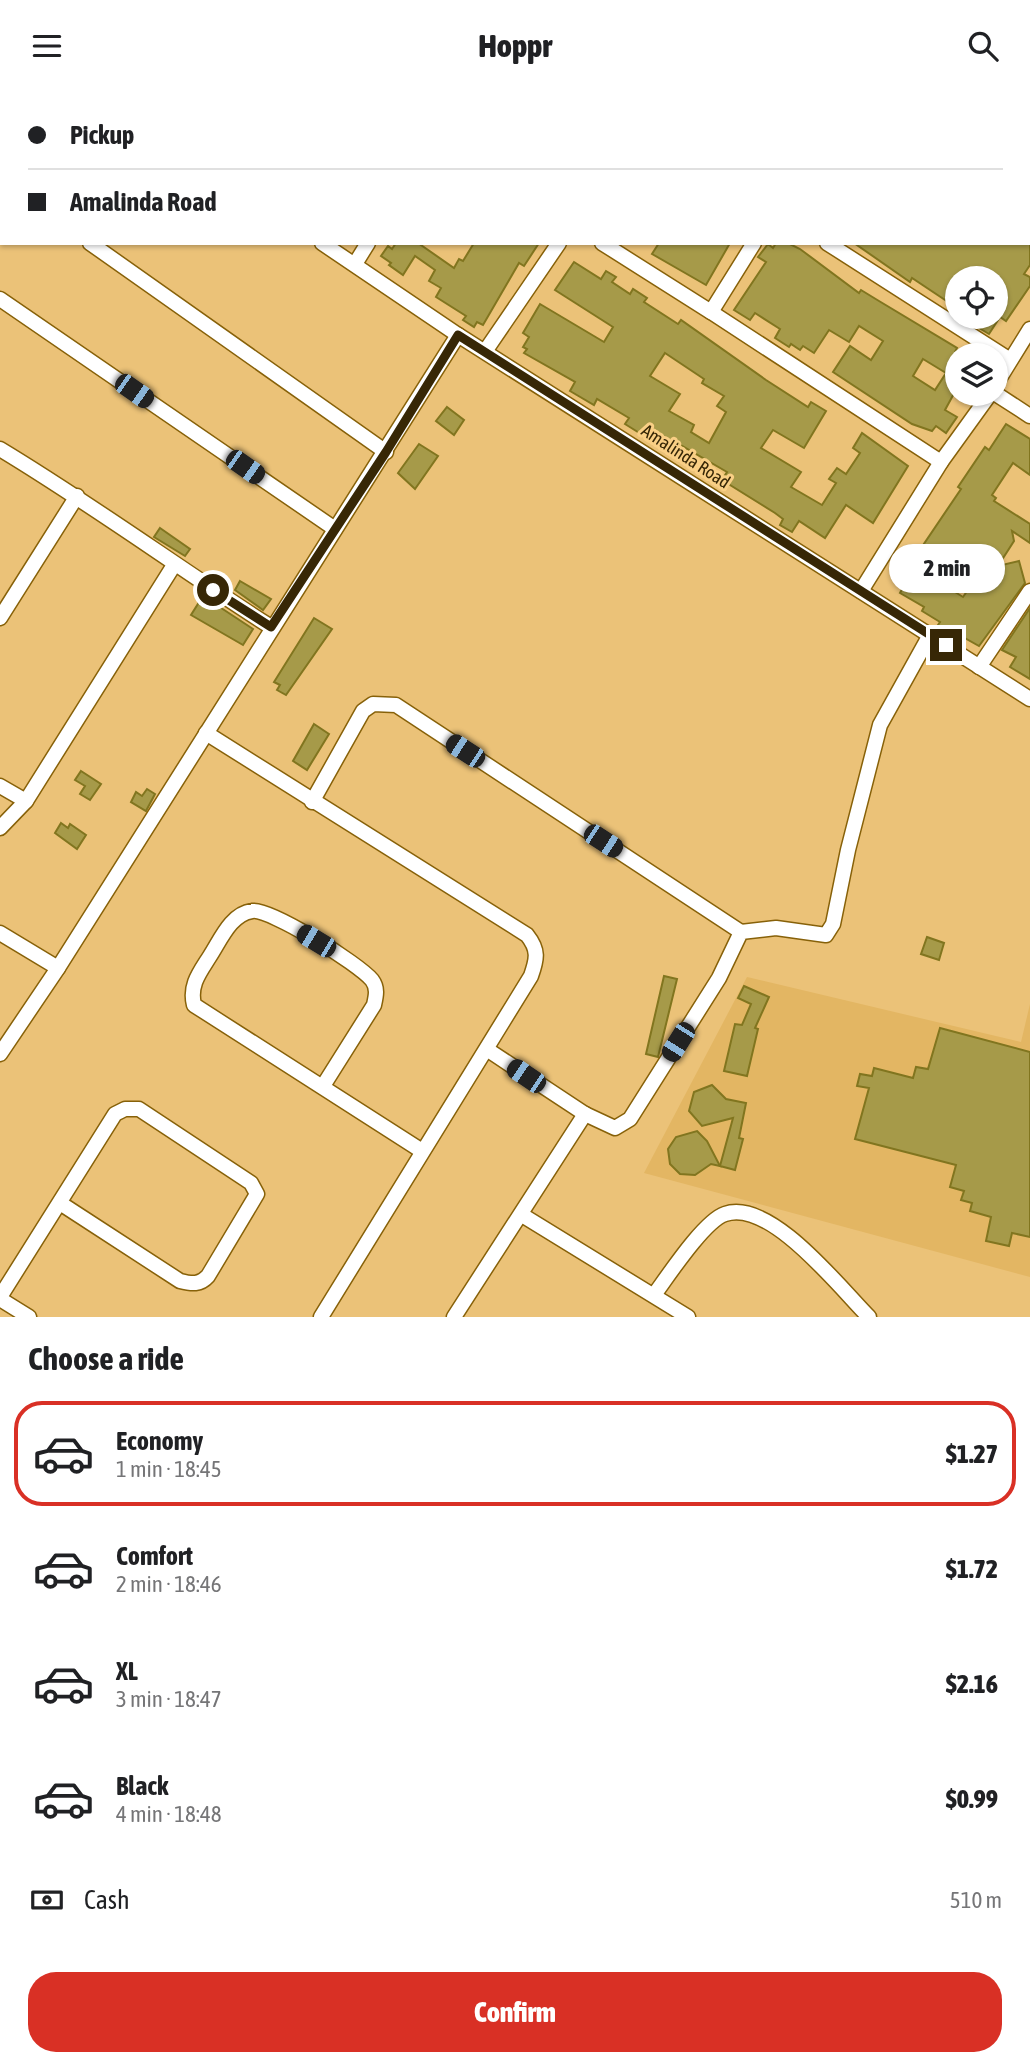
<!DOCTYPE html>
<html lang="en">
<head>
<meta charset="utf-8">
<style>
  :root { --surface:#fff; --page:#f6f6f6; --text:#202124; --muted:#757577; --line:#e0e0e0; --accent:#d93025 }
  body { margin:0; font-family:"Asap Condensed",sans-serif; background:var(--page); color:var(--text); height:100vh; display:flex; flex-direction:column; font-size:26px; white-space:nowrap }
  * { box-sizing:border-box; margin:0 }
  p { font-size:23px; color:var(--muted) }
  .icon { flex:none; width:38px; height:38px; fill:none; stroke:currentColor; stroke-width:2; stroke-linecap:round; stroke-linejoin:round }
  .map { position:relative; height:1226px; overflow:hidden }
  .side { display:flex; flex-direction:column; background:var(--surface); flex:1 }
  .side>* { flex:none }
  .guide { position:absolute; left:0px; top:0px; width:1031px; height:154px; box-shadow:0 2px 5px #0004; display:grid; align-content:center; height:154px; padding:0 28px; background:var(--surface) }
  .tools { position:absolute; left:945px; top:175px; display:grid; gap:14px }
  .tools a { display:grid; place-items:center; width:63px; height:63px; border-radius:50%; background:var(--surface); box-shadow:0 2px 5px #0004; font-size:35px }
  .end { position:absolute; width:32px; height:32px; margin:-16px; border:9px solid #372706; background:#fff; box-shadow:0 0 0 4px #fff }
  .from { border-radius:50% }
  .bubble { position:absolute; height:49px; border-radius:24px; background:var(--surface); box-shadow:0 2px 5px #0004; font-size:23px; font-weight:800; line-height:49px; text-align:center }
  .car { position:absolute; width:21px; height:42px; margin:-21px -10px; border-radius:9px; box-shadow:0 0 5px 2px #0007; background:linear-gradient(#222 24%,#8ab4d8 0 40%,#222 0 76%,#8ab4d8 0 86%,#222 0) }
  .guide b { display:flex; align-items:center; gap:24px; height:66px; font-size:26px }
  .guide b+b { border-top:2px solid var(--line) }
  .guide i { width:18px; height:18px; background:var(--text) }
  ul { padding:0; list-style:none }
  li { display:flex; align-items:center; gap:21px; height:105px; margin:0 14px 10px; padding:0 14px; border:4px solid transparent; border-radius:28px }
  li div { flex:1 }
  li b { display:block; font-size:26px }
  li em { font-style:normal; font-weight:800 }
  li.on { border-color:var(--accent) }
  li>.icon { width:63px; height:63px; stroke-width:1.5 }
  h2 { padding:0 28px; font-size:32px; line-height:84px }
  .pay { display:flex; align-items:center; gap:18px; height:77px; padding:0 28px; font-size:26px }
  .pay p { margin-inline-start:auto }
  .action { display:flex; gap:14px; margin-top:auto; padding:14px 28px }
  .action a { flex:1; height:80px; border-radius:28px; background:var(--accent); color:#fff; font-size:28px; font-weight:800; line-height:80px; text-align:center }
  header { display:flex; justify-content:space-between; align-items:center; height:91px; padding:0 28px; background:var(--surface); font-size:32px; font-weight:800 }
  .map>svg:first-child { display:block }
  .built { fill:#e3b663 }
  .building { fill:#a69a49; stroke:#81751f; stroke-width:2; fill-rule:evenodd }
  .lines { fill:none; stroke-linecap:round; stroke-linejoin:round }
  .minor-casing { stroke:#876109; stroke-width:17 }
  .minor { stroke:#fff; stroke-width:14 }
  .route { stroke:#372706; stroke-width:9 }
  .labels { text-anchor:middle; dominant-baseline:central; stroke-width:6; stroke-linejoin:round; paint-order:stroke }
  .street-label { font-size:18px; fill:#372706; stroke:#f9cf85 }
</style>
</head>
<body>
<header><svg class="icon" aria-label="menu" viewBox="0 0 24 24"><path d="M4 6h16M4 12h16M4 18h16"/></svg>Hoppr<svg class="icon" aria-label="search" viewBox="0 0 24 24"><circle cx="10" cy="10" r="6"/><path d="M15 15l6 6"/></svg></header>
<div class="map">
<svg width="1030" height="1226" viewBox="0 0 1030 1226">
  <rect width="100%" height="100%" fill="#ebc278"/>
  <path class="built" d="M747 886 1021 951 1030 913V1186L644 1082Z"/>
  <g class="building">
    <path d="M396 152H418L454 177 459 168 463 170 474 152H539L524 175 519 172 483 234 477 231 474 236 463 229 466 225 436 206 441 197 429 190 435 179 415 165 403 184 389 174 391 172 381 165 388 155 392 158Z"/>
    <path d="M659 152H730L706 194 652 163Z"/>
    <path d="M776 152H788L800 158 859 202 861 199 879 210 957 257 954 263 957 265V297L945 319 957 326 946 342 936 335 932 340 912 333 833 281 850 255 871 269 883 250 859 235 849 251 829 239 814 262 803 255 800 259 791 253 789 256 775 247 780 238 755 222 750 229 734 219 766 171 758 166 768 153 773 157ZM923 268 946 282 935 299 913 285Z"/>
    <path d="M854 152H1030V174L1024 183 1030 186V195L1006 230 1000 226 989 243 974 234 979 226H999L996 224V187H957V217L912 187 910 191Z"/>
    <path d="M574 171 601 188 606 180 616 186 612 191 630 203 633 198 647 207 644 211 678 233 681 229 766 289 808 316 811 311 826 320 804 357 773 339 761 357 801 381 791 396 822 414 836 392 829 388 837 377 846 383 860 362 853 357 862 342 908 375 873 432 846 414 825 447 799 430 792 441 780 434 783 428 775 422 722 389 727 381 682 355 678 363 649 348 625 333 629 327 597 308 594 314 570 300 575 291 524 262 527 258 523 256 529 246 523 242 540 213 604 251 613 236 555 199ZM665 262 704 288 702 292 724 305 717 315 726 321 709 352 691 341 694 334 669 320 680 303 650 285Z"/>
    <path d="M447 316 464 329 454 344 436 330Z"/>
    <path d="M1006 333 1030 348V384L1013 372 992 404 996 407 994 410 1030 433V452L1012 440 1014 450 998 475 1019 470 1025 492 979 555 961 545 960 548 938 534 940 531 922 520 924 516 900 502 904 495 893 486 909 462 915 466 961 398 958 396 985 356 989 359ZM965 461 972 493 963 506 944 494Z"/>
    <path d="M419 353 438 365 415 398 398 382Z"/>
    <path d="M160 437 190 458 185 465 154 446Z"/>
    <path d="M240 490 271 508 263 519 235 499Z"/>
    <path d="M203 505 253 538 243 554 191 524Z"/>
    <path d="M1030 517V588L1010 576 1016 566 1002 559Z"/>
    <path d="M314 527 332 538 286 604 277 599 280 594 274 591Z"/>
    <path d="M314 633 329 643 307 679 293 670Z"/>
    <path d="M81 680 101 693 90 709 80 703 85 695 75 689Z"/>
    <path d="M147 698 155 703 146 720 131 711 136 701 142 705Z"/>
    <path d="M61 732 68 737 70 733 86 744 77 758 55 742Z"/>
    <path d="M927 846 944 852 939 869 921 863Z"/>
    <path d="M664 885 677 888 658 966 646 963Z"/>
    <path d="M744 895 769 906 755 937 758 938 747 985 724 980 735 933 742 934 751 913 738 907Z"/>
    <path d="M940 937 1030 961V1146L1012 1142 1009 1155 986 1150 991 1126 970 1120 972 1112 961 1109 964 1100 950 1096 956 1074 855 1048 869 997 857 995 860 983 872 985 874 977 913 987 916 976 928 978Z"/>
    <path d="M712 994 726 1008 746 1012 739 1047 743 1048 735 1079 720 1075 733 1027 702 1035 689 1020 694 1001Z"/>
    <path d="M697 1040 707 1050 720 1075 711 1073 695 1084 680 1083 670 1073 668 1058 676 1046Z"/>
  </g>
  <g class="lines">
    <defs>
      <g id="minor">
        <path d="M73 0 75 2"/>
        <path d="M334 0 336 2"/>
        <path d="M512 0 515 2"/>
        <path d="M460 2 461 0"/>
        <path d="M654 2 655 0"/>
        <path d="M850 2 851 0"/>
        <path d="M1029 8 1030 6"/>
        <path d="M0 89 2 90"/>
        <path d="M90 152 386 361"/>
        <path d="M322 152 458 244 1030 608"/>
        <path d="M602 152 711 221 754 152"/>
        <path d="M827 152 1010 269"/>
        <path d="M355 173 368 152"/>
        <path d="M0 208 335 438"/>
        <path d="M711 221 941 371"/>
        <path d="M486 259 559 152"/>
        <path d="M996 293 1030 238"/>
        <path d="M996 303 1030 325"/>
        <path d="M0 358C93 414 180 478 271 536"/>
        <path d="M861 500 941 371 990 303"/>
        <path d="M0 527 77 405"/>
        <path d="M979 576 1030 500"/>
        <path d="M206 642 527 844C539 859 537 868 531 885L321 1226"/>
        <path d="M0 695 26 710"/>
        <path d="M312 711 363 620 373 613 396 614 741 841"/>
        <path d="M0 737 26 710 174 474"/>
        <path d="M0 842 58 877"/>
        <path d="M488 959 585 1023 615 1037 630 1028 719 887 741 841 776 837 826 844 833 833 848 759 880 634 930 544"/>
        <path d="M0 963 58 877 458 244"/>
        <path d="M323 995 374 914C376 905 378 897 372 889 359 873 270 817 252 820 231 823 221 848 210 865 200 881 189 894 194 914L422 1060"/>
        <path d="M522 1124 688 1226"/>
        <path d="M654 1204C668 1185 704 1130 725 1123 770 1107 840 1197 869 1226"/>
        <path d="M0 1206 115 1023 125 1018H139L251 1092 257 1103 208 1185C200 1194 192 1193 180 1190L60 1112"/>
        <path d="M0 1208 29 1226"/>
        <path d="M454 1226 585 1023"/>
      </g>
    </defs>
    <use href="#minor" class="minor-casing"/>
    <use href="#minor" class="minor"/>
  </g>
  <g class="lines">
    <path class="route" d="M213 499 271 536 386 361 458 244 946 554"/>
  </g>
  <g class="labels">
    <g class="street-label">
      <text transform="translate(686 365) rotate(33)">Amalinda Road</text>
    </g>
  </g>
</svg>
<div class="tools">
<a><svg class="icon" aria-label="locate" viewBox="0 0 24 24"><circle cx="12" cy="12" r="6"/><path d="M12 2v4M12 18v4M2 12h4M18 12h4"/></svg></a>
<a><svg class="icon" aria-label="layers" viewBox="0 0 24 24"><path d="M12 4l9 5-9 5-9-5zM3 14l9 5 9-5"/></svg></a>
</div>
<i class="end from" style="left:213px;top:499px"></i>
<i class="end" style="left:946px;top:554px"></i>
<div class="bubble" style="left:889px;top:453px;width:116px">2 min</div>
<i class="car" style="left:134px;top:300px;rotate:125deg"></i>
<i class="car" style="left:245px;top:376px;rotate:125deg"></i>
<i class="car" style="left:465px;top:660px;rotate:303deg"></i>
<i class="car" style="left:603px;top:750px;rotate:123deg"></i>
<i class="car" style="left:316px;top:850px;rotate:301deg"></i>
<i class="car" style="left:678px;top:951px;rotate:212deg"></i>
<i class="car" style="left:526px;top:985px;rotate:304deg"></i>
<div class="guide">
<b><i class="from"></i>Pickup</b>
<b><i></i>Amalinda Road</b>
</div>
</div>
<section class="side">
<h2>Choose a ride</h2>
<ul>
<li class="on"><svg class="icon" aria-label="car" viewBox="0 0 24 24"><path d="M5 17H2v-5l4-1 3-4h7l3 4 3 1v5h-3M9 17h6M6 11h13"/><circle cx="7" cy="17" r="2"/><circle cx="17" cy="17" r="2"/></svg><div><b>Economy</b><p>1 min · 18:45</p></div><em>$1.27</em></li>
<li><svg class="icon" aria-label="car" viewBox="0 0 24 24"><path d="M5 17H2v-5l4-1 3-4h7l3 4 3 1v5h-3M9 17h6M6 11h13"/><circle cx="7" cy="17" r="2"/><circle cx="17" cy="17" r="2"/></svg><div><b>Comfort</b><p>2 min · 18:46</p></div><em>$1.72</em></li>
<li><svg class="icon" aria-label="car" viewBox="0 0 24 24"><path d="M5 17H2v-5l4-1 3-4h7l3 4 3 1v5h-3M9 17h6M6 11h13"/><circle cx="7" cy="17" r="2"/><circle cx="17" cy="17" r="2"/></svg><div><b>XL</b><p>3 min · 18:47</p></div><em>$2.16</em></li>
<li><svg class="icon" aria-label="car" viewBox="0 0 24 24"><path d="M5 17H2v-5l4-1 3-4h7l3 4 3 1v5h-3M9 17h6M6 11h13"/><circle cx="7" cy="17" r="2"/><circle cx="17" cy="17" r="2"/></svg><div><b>Black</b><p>4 min · 18:48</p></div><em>$0.99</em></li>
</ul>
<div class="pay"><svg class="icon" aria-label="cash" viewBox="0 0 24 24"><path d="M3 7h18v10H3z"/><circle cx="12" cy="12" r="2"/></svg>Cash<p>510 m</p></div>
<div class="action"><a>Confirm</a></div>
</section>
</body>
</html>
